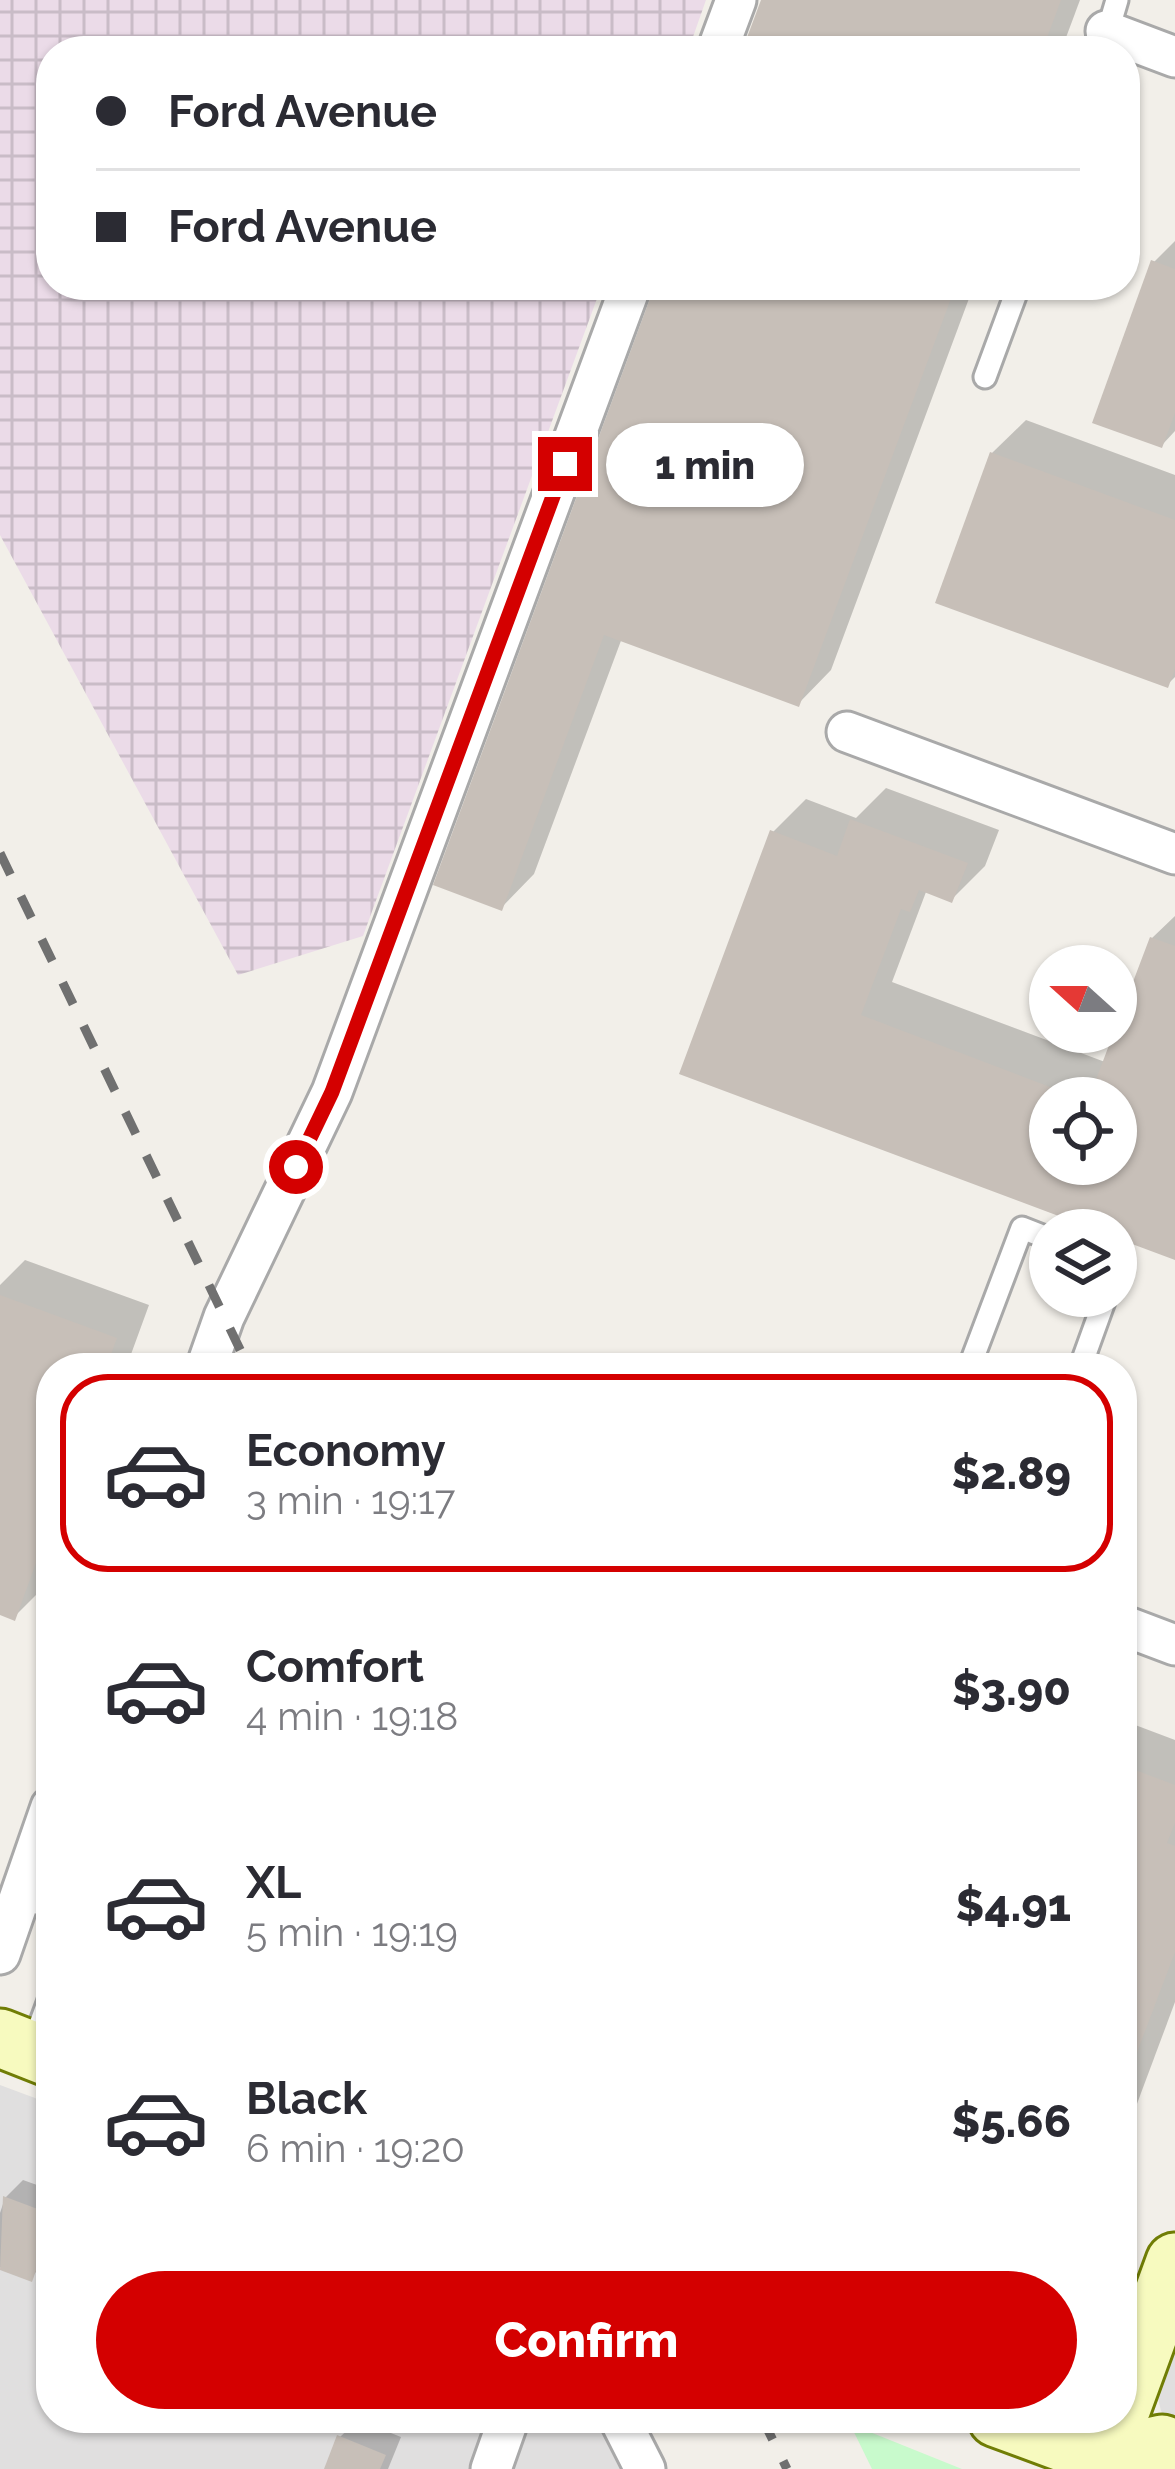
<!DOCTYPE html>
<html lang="en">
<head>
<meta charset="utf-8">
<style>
  :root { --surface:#fff; --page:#f7f7f7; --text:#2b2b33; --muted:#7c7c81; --line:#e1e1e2; --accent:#d40000 }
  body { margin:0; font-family:Raleway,sans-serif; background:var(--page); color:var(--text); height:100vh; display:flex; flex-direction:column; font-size:45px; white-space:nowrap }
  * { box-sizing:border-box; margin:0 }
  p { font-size:39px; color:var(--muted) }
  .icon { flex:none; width:66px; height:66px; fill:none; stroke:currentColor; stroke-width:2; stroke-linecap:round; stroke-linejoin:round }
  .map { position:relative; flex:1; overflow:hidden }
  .side { position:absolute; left:36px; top:1353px; width:1101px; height:1080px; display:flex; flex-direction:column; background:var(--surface); border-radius:48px; box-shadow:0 3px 9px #0004 }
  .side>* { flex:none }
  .banner { position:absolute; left:36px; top:36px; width:1104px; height:264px; border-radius:48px; box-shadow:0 3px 9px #0004; display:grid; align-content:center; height:264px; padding:0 60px; background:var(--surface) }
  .needle { width:78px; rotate:291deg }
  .buttons { position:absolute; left:1029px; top:945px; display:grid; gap:24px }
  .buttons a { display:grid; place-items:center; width:108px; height:108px; border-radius:50%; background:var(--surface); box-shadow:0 3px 9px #0004; font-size:60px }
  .end { position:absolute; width:54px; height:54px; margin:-27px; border:15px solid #d40000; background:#fff; box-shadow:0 0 0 6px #fff }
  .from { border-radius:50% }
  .bubble { position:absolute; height:84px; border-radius:42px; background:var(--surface); box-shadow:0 3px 9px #0004; font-size:39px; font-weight:800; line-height:84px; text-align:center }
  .banner b { display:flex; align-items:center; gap:42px; height:114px; font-size:45px }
  .banner b+b { border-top:3px solid var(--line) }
  .banner i { width:30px; height:30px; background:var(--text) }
  ul { padding:21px 0 0; list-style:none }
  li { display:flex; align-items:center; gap:36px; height:198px; margin:0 24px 18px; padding:0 36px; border:6px solid transparent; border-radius:48px }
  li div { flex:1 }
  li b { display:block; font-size:45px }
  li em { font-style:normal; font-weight:800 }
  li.active { border-color:var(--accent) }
  li>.icon { width:108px; height:108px; stroke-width:1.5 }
  .action { display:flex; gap:24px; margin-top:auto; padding:24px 60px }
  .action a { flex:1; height:138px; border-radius:72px; background:var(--accent); color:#fff; font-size:48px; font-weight:800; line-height:138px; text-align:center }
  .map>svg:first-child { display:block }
  .residential { fill:#e0dfdf }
  .industrial { fill:url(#industrial-grid) }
  .park { fill:#c8facc }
  .shadow { fill:#0003; fill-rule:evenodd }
  .building { fill:#c7bfb8 }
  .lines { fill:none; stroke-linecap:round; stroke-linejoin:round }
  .lane-casing { stroke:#a9a9a9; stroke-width:27 }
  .street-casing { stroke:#a9a9a9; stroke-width:45 }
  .secondary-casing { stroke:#707d05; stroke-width:63 }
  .lane { stroke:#fff; stroke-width:21 }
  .street { stroke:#fff; stroke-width:39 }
  .secondary { stroke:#f7fabf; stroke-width:57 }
  .rail { stroke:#707070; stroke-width:9; stroke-dasharray:24 24; stroke-linecap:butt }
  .route { stroke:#d40000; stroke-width:15 }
</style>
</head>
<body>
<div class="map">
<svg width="1175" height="2469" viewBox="0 0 1175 2469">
  <defs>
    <pattern id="industrial-grid" width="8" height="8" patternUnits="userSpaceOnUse" patternTransform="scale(3)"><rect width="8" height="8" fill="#ebdbe8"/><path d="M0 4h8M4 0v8" fill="none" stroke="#c9bcc7"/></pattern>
  </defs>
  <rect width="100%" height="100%" fill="#f2efe9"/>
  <g class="residential">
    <path d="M0 2085 51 2104V2418H597L623 2469H0Z"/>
    <path d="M1175 2339V2425L1161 2411 1156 2389Z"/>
  </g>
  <path class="industrial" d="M0 0H706L688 51H51V285H602L363 936 238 975 0 535Z"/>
  <path class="park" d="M850 2424 962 2469H872Z"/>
  <g class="shadow">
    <path d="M764 0H1080L1061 51H745Z"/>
    <path d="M1175 241V431L1162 445 1154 262Z"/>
    <path d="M658 285H974L831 670 798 704 622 638 534 874 501 908Z"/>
    <path d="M1026 420 1175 475V677L1167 685 992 453Z"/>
    <path d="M886 788 999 830 985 866 952 899 926 892 892 982 1105 1062 1152 938 1175 916V1256L1116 1234V1230H1104L683 1072 773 832 806 799 856 818ZM1050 1098H1116V1164H1050Z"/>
    <path d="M25 1260 149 1305 126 1368H51V1574L47 1584 14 1617 0 1612V1285Z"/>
    <path d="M1122 1720 1175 1740V2002L1122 2144Z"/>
    <path d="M23 2180 51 2190V2253L31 2278 0 2267V2213L5 2198Z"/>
    <path d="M358 2420 401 2437 388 2469H327L340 2437Z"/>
  </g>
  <g class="building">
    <path d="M761 0H1061L1042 51H742Z"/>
    <path d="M1151 260 1175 269V413L1162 448 1092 423Z"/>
    <path d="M655 285H956L799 707 604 635 502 911 433 885Z"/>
    <path d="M990 452 1175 520V669L1168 688 935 603Z"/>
    <path d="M850 819 968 863 952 903 919 890 910 912 901 909 861 1015 1079 1098H1050V1164H1116V1098H1089L1150 937 1175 946V1260L1116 1238V1230H1096L679 1074 770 830 837 856Z"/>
    <path d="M0 1295 117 1338 106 1368H51V1521L15 1621 0 1615Z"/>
    <path d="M1122 1765 1175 1785V1823L1167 1843 1175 1846V1952L1122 2092Z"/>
    <path d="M3 2196 51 2214V2228L32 2282 0 2270Z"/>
    <path d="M337 2435 386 2455 380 2469H324Z"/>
  </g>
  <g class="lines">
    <defs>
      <g id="lane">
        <path d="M1102 51 1117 0"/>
        <path d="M985 377 1019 285"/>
        <path d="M1116 1264V1269"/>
        <path d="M969 1368 1022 1228 1050 1239"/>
        <path d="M1080 1368 1106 1296"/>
        <path d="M20 1895 51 1909"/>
        <path d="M31 2049 51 1995"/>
      </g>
      <g id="street">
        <path d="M1106 31 1175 57"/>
        <path d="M717 51 736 0"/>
        <path d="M847 732 1175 854"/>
        <path d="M206 1368 224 1317 332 1092 631 285"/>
        <path d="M1122 1625 1175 1645"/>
        <path d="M0 1954 51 1807"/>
        <path d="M619 2418 645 2469"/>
        <path d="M491 2469 509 2418"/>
      </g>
      <g id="secondary">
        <path d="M0 2038 51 2058"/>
        <path d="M1122 2407 1175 2262"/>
        <path d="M997 2418 1103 2457 1162 2444 1175 2449"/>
      </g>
    </defs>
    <use href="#lane" class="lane-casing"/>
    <use href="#street" class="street-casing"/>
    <use href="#secondary" class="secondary-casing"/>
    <use href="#lane" class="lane"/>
    <use href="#street" class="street"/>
    <use href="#secondary" class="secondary"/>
    <g class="rail">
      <path d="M0 853 249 1368"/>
      <path d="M762 2418 787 2469"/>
    </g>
  </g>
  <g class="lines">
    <path class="route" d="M296 1167 332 1092 565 464"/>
  </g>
</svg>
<div class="buttons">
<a><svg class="needle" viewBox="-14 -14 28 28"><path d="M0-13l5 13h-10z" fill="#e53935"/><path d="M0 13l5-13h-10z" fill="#7c7c81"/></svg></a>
<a><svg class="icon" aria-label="locate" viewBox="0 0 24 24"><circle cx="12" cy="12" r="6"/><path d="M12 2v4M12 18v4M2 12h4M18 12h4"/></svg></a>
<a><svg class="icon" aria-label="layers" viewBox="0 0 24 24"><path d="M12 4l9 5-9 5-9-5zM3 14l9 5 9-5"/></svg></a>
</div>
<i class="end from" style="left:296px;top:1167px"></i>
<i class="end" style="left:565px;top:464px"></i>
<div class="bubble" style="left:606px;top:423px;width:198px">1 min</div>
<div class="banner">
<b><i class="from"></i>Ford Avenue</b>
<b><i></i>Ford Avenue</b>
</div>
<section class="side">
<ul>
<li class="active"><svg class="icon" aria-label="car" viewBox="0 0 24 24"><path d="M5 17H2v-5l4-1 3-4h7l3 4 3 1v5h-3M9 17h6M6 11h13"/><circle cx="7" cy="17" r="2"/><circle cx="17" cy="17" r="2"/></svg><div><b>Economy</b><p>3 min · 19:17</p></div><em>$2.89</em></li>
<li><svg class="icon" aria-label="car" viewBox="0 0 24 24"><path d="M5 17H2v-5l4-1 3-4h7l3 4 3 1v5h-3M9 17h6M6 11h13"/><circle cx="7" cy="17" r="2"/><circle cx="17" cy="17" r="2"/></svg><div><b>Comfort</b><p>4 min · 19:18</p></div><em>$3.90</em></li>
<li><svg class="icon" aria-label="car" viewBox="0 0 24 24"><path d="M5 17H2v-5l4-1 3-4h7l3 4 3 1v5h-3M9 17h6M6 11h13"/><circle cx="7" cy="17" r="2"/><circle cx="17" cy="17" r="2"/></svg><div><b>XL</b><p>5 min · 19:19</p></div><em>$4.91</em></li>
<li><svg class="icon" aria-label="car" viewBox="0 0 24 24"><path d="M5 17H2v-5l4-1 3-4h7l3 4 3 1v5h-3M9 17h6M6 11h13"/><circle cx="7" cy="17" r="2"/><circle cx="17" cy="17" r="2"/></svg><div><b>Black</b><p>6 min · 19:20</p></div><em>$5.66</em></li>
</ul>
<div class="action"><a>Confirm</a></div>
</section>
</div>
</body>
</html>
